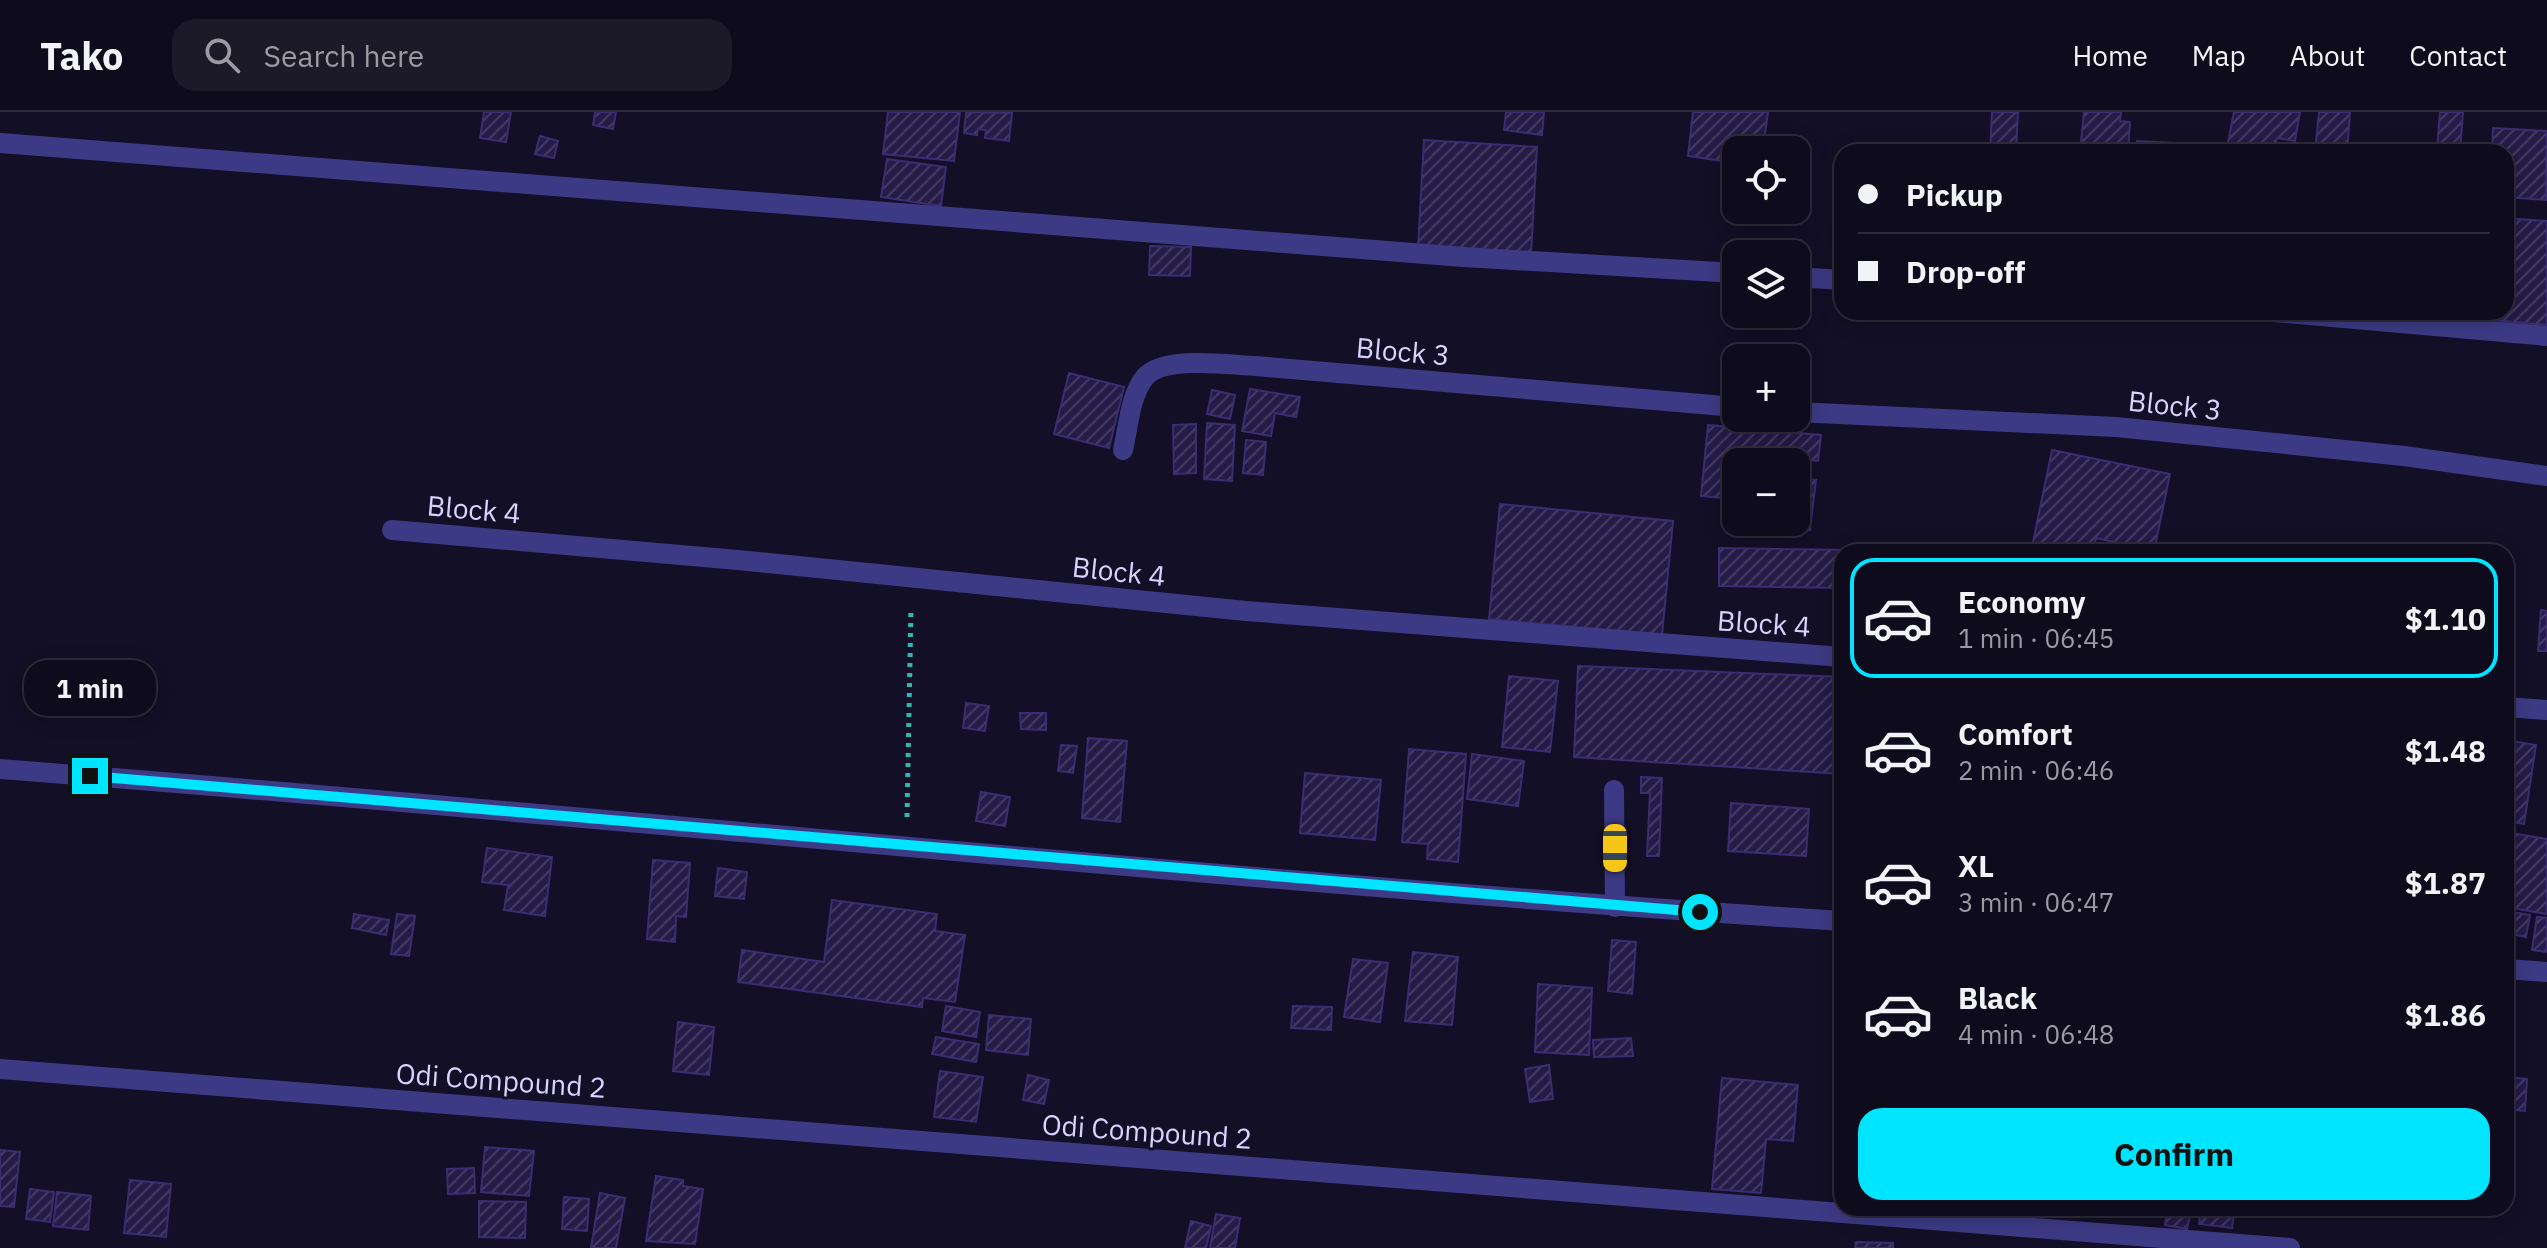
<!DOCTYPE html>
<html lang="en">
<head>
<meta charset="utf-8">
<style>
  :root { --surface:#0e0b1c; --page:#1c1929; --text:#f1f3f6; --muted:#9b9ba3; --line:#2e2b3b; --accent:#00e5ff }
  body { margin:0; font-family:"IBM Plex Sans",sans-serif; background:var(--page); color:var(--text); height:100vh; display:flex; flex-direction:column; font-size:30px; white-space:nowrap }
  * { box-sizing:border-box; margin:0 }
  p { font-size:26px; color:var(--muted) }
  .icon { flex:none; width:44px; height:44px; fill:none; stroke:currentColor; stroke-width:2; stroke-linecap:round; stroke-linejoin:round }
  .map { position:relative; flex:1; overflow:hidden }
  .panel { position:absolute; left:1834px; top:432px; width:680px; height:672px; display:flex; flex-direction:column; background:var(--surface); border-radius:24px; box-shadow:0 4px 20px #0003,0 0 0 2px var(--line) }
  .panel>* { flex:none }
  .hud { position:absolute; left:1834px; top:32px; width:680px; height:176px; border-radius:24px; box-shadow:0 4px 20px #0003,0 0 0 2px var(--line); display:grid; align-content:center; height:176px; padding:0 24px; background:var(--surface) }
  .fabs { position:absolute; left:1722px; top:24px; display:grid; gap:16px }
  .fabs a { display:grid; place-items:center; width:88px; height:88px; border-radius:16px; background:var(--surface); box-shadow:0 4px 20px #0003,0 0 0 2px var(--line); font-size:40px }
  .end { position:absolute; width:36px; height:36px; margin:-18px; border:10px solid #00e5ff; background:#111; box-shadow:0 0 0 4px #111 }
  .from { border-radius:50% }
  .bubble { position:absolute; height:56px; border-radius:24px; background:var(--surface); box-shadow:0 4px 20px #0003,0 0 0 2px var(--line); font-size:26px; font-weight:700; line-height:56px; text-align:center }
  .car { position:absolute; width:24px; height:48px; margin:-24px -12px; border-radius:10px; box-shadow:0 0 6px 2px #0007; background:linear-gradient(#f5c518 24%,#345 0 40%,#f5c518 0 76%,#345 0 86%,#f5c518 0) }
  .hud b { display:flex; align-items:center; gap:28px; height:76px; font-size:30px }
  .hud b+b { border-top:2px solid var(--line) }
  .hud i { width:20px; height:20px; background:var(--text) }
  ul { padding:14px 0 0; list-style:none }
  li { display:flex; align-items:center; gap:24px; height:120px; margin:0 16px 12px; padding:0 8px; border:4px solid transparent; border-radius:24px }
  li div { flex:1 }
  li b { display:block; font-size:30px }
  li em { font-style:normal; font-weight:700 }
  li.current { border-color:var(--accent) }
  li>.icon { width:72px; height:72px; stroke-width:1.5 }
  .button { display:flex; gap:16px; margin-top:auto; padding:16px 24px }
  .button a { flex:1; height:92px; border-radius:24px; background:var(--accent); color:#111; font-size:32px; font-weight:700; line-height:92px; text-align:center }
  header { display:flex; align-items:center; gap:48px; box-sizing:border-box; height:112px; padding:0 40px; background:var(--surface); border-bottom:2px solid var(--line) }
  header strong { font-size:38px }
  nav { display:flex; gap:44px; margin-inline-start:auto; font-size:28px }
  .search { width:560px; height:72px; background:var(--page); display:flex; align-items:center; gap:20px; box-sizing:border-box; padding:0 28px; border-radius:24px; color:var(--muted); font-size:30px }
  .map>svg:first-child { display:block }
  .building { fill:url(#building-hatch); stroke:#3b2d73; stroke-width:2 }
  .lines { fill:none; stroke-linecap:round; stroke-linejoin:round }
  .path { stroke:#2fb8b0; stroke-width:5; stroke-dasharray:4 6; stroke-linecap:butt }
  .service { stroke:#3d3a85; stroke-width:20 }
  .minor { stroke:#3d3a85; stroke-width:20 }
  .route { stroke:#00e5ff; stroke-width:10 }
  .labels { text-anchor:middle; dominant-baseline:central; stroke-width:6; stroke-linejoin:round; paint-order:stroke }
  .street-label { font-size:28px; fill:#d9d4ff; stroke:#130f26 }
</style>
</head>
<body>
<header>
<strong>Tako</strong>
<div class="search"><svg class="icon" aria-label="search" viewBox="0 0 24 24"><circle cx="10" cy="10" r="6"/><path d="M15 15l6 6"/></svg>Search here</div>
<nav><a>Home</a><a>Map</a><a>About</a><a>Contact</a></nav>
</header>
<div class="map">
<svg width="2547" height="1136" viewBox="0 0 2547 1136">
  <defs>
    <pattern id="building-hatch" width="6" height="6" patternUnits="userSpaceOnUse" patternTransform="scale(2)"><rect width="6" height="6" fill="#241b47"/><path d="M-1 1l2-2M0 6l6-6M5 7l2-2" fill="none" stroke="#433b63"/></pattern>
  </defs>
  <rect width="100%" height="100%" fill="#130f26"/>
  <g class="building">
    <path d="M484 0H511L506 30 480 26Z"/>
    <path d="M595 0H616L613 17 593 13Z"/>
    <path d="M888 0H960L954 49 883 42Z"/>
    <path d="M966 0 1012 1 1009 29 985 26 986 18 978 17 977 23 964 21Z"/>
    <path d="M1506 0H1544L1542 23 1504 18Z"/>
    <path d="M1693 0H1768L1763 38H1736V51L1688 44Z"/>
    <path d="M1992 0H2018L2016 40H1990Z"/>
    <path d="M2084 0H2121L2120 9 2130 10 2128 40H2080Z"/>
    <path d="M2234 0H2300L2295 29 2277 26 2274 40H2226Z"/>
    <path d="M2319 0H2350L2347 40H2315Z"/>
    <path d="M2440 0H2463L2460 39 2437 38Z"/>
    <path d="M2493 16 2547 19 2546 88 2506 85V40H2492Z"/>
    <path d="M540 24 558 29 554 46 535 42Z"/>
    <path d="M1424 28 1537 35 1531 142 1418 135Z"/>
    <path d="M2137 29 2175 31 2174 40H2136Z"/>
    <path d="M887 47 946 55 941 94 881 85Z"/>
    <path d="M2506 106 2547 109V213L2449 204V200H2506Z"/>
    <path d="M1150 134 1191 135 1190 164 1149 163Z"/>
    <path d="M1069 261 1124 275 1109 336 1054 322Z"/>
    <path d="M1250 277 1300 285 1296 305 1275 301 1271 324 1242 319Z"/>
    <path d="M1212 278 1235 283 1230 307 1207 302Z"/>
    <path d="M1207 311 1235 313 1232 369 1204 367Z"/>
    <path d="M1196 312V361L1174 362 1173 313Z"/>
    <path d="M1708 313 1821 323 1818 349 1739 341 1735 387 1701 384Z"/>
    <path d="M1246 328 1266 330 1263 363 1243 361Z"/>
    <path d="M2052 338 2170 362 2154 439 2096 426 2093 440H2031Z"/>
    <path d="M1796 366 1816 368 1810 418 1751 411 1796 410Z"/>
    <path d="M1500 392 1673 409 1662 523 1489 507Z"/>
    <path d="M1719 436 1849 438V440H1842V476L1719 474Z"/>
    <path d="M2541 498 2547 499V539H2538Z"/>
    <path d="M1578 554 1842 565V662L1574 645Z"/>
    <path d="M1509 564 1558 569 1550 640 1502 635Z"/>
    <path d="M966 591 989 594 985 619 963 616Z"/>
    <path d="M1020 601H1046V618L1021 617Z"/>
    <path d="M1088 626 1127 629 1120 710 1082 706Z"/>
    <path d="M2506 628 2536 633 2524 712 2506 709Z"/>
    <path d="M1061 633 1077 634 1073 661 1058 659Z"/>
    <path d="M1409 637 1466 642 1458 750 1427 747 1428 732 1402 730Z"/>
    <path d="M1472 642 1524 649 1518 694 1467 687Z"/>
    <path d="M1305 661 1381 668 1375 728 1300 721Z"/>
    <path d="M1641 665 1662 666 1659 744H1647L1650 681H1641Z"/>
    <path d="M981 680 1010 685 1005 714 976 709Z"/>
    <path d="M1731 691 1809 697 1806 744 1728 739Z"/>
    <path d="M2506 720 2547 727V802L2506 795Z"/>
    <path d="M487 736 552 745 545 804 504 798 508 773 482 770Z"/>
    <path d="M653 748 690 751 686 805 676 804 675 830 647 827Z"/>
    <path d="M718 756 747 760 744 787 715 784Z"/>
    <path d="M832 788 937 802 935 819 965 823 955 890 923 886 922 895 738 870 742 838 824 850Z"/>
    <path d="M2506 799 2530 803 2526 825 2507 821 2506 826Z"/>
    <path d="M354 802 389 808 386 823 352 816Z"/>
    <path d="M397 802 415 804 409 844 391 842Z"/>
    <path d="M2537 805 2547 806V840L2532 838Z"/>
    <path d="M1612 828 1636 830 1632 882 1608 879Z"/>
    <path d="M1413 840 1458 845 1452 913 1405 909Z"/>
    <path d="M1353 847 1388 851 1380 910 1344 905Z"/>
    <path d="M1538 872 1592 876 1589 943 1535 940Z"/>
    <path d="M946 894 980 900 976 925 942 919Z"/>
    <path d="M1293 894 1332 895 1331 918 1291 916Z"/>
    <path d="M989 903 1031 907 1028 943 986 938Z"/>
    <path d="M678 910 714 915 709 963 673 959Z"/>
    <path d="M936 925 979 932 976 950 932 942Z"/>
    <path d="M1631 926 1633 944 1594 945 1593 928Z"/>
    <path d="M1549 953 1553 987 1530 990 1525 957Z"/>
    <path d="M940 959 983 965 976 1010 934 1005Z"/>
    <path d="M1028 963 1049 968 1044 992 1023 988Z"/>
    <path d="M2506 965 2527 967 2525 999 2506 997Z"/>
    <path d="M1722 966 1798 973 1793 1029 1766 1027 1761 1081 1712 1077Z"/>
    <path d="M485 1035 534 1039 529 1084 481 1080Z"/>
    <path d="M0 1038 20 1040 14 1095 0 1094Z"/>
    <path d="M474 1056 475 1081 448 1082 447 1057Z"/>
    <path d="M656 1064 683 1068V1074L703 1077 695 1132 646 1129Z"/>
    <path d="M130 1068 171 1072 166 1125 124 1121Z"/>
    <path d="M30 1077 54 1080 50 1110 26 1107Z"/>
    <path d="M57 1080 91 1084 88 1118 53 1114Z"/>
    <path d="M600 1081 625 1086 616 1136H591Z"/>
    <path d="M564 1085 589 1087 587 1119 562 1117Z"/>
    <path d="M479 1089 526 1090 525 1126 479 1125Z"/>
    <path d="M2146 1096H2192L2187 1117 2165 1113 2167 1101Z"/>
    <path d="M2201 1096H2235L2232 1116 2199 1112Z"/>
    <path d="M1216 1102 1240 1106 1235 1136H1210Z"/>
    <path d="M1191 1109 1211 1114 1206 1136H1185Z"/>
    <path d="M1856 1130 1893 1131V1136H1855Z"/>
  </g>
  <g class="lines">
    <path class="path" d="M907 705 911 495"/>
    <path class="service" d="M1614 678 1615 795"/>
    <g class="minor">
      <path d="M0 31 1464 145 1736 161"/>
      <path d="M1796 165 1842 168"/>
      <path d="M2274 200 2547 224"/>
      <path d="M1796 300 2116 315 2404 344 2547 364"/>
      <path d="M1123 338C1128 317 1130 283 1145 265 1164 243 1229 253 1256 254L1736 295"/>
      <path d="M392 418 738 448 1246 499 1842 545"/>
      <path d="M2506 595 2547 598"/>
      <path d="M0 657C614 704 1227 770 1842 809"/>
      <path d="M2506 857 2547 860"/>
      <path d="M0 957 2290 1136"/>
    </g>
  </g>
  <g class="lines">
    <path class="route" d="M90 664 1700 800"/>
  </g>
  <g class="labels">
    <g class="street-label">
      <text transform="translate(1403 239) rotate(5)">Block 3</text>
      <text transform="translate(2175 293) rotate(6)">Block 3</text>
      <text transform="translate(474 397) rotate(5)">Block 4</text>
      <text transform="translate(1119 459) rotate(6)">Block 4</text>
      <text transform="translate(1764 511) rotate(4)">Block 4</text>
      <text transform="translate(501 968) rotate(4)">Odi Compound 2</text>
      <text transform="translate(1147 1019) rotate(4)">Odi Compound 2</text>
    </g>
  </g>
</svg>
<div class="fabs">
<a><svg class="icon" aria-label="locate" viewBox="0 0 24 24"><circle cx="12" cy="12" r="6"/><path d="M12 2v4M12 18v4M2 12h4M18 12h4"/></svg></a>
<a><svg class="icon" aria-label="layers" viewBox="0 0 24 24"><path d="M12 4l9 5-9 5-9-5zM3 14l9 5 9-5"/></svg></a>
<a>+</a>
<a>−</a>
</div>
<i class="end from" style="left:1700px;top:800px"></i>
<i class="end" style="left:90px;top:664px"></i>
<div class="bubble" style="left:24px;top:548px;width:132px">1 min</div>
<i class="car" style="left:1615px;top:736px;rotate:180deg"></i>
<div class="hud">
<b><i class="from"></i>Pickup</b>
<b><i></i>Drop-off</b>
</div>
<section class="panel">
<ul>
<li class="current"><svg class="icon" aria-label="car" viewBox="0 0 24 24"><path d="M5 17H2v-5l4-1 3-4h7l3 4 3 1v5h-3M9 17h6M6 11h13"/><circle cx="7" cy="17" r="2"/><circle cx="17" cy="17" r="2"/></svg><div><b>Economy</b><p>1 min · 06:45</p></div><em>$1.10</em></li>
<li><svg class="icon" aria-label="car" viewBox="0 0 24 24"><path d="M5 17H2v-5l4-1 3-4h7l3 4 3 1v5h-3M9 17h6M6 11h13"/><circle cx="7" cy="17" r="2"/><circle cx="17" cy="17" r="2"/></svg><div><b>Comfort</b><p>2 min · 06:46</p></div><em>$1.48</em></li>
<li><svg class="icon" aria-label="car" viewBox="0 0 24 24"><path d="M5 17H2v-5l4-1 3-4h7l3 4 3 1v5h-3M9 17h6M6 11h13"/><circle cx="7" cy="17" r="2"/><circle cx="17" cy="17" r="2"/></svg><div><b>XL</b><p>3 min · 06:47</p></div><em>$1.87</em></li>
<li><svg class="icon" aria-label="car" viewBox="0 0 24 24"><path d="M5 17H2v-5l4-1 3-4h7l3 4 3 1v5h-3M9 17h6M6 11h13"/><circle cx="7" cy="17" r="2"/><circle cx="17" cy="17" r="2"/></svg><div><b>Black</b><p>4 min · 06:48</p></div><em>$1.86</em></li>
</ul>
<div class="button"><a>Confirm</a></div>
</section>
</div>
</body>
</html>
